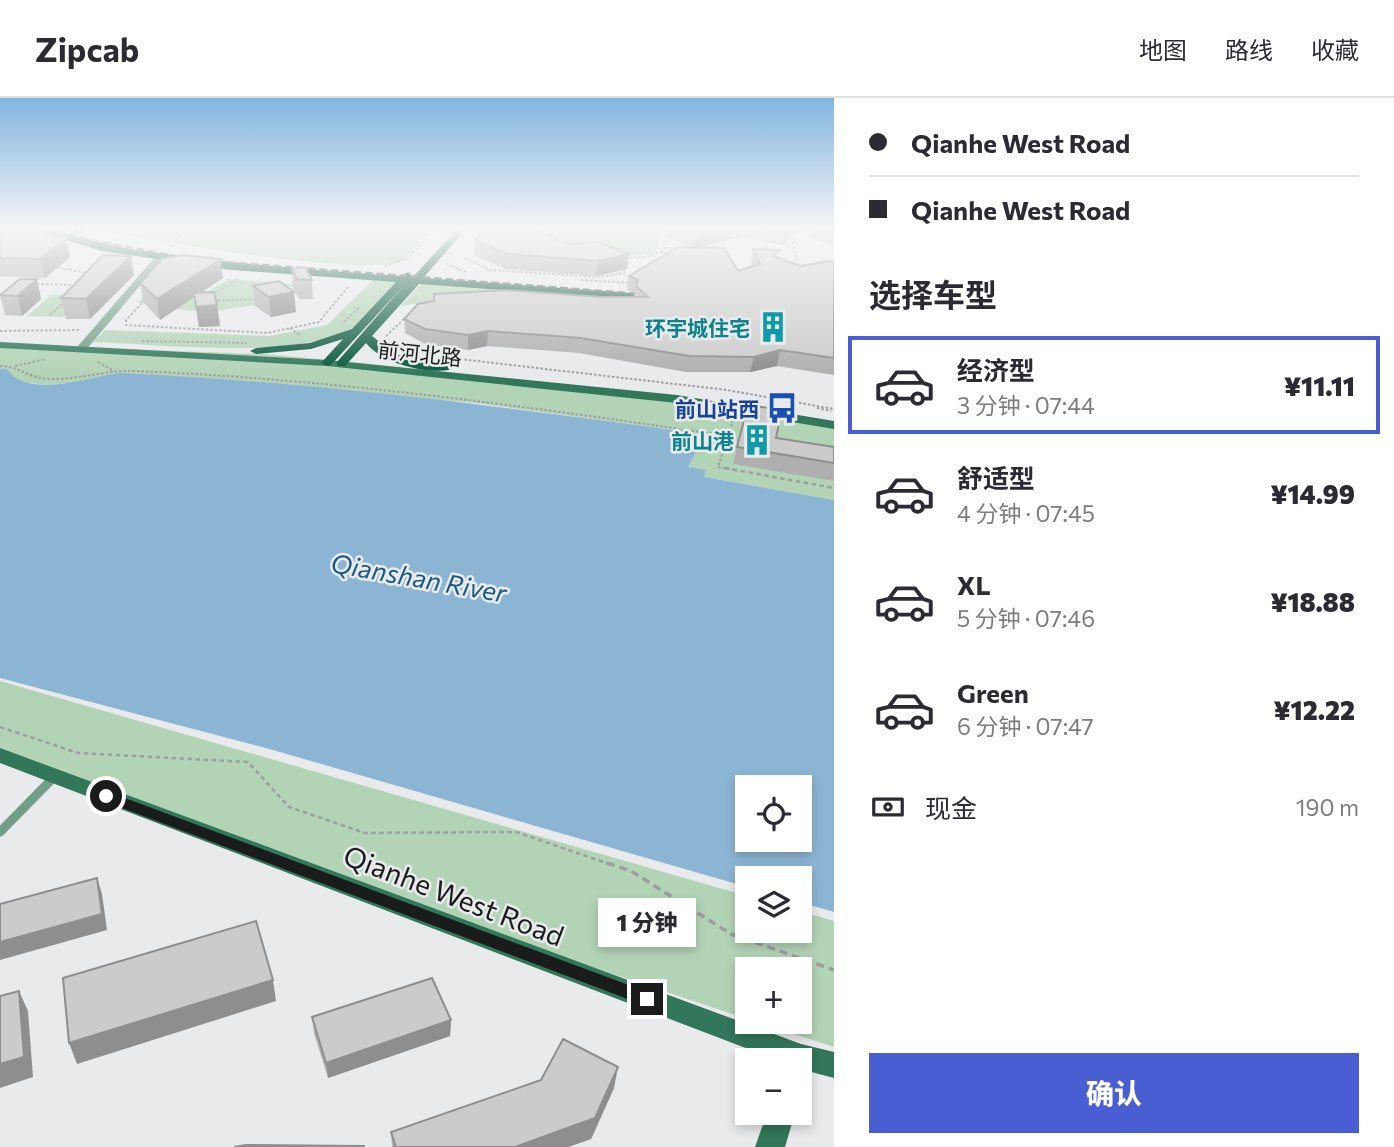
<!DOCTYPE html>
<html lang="zh">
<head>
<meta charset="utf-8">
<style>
  :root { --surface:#fff; --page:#f2f2f3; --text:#2b2b33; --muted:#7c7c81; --line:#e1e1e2; --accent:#4a5ed3 }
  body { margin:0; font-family:Commissioner,"Noto Sans SC",sans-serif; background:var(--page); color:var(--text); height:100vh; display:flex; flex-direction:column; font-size:26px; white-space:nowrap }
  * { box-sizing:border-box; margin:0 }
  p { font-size:23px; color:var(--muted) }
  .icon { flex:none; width:38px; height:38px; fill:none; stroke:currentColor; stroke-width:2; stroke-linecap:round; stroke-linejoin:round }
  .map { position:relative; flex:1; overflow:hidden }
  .details { display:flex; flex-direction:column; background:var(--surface); width:560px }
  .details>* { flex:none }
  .top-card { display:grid; align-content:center; height:154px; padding:0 35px; background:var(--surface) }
  .buttons { position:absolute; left:735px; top:677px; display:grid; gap:14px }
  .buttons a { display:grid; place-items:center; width:77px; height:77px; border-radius:0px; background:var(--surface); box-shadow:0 4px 10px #0003; font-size:35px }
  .end { position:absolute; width:32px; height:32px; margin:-16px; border:9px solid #1a1b1b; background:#fff; box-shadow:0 0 0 4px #fff }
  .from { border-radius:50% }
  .bubble { position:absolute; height:49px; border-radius:0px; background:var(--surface); box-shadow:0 4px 10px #0003; font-size:23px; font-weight:800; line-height:49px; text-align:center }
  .top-card b { display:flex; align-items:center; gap:24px; height:66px; font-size:26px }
  .top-card b+b { border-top:2px solid var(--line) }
  .top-card i { width:18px; height:18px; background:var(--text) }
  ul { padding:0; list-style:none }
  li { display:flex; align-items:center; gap:21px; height:98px; margin:0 14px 10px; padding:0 21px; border:4px solid transparent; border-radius:0px }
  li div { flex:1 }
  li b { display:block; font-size:26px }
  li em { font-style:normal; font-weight:800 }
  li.selected { border-color:var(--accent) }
  li>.icon { width:63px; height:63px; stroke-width:1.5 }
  h2 { padding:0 35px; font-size:32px; line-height:84px }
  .pay { display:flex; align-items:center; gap:18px; height:77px; padding:0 35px; font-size:26px }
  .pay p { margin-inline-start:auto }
  .cta { display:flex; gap:14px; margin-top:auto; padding:14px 35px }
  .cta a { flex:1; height:80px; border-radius:0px; background:var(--accent); color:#fff; font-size:28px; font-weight:800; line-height:80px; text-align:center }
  header { display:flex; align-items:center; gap:42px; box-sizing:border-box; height:98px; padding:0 35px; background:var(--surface); border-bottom:2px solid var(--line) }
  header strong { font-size:33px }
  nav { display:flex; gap:38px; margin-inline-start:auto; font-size:24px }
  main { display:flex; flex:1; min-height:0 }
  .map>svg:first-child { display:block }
  .green { fill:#b3d3b7 }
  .water { fill:#8cb5d4; fill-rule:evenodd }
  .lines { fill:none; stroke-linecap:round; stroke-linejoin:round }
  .path-far2 { stroke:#9d9e9f; stroke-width:2; stroke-dasharray:2.5 2; stroke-linecap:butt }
  .path-far1 { stroke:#9d9e9f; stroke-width:2.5; stroke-dasharray:4.5 3.5; stroke-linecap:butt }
  .path { stroke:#9d9e9f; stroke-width:3.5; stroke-dasharray:8 5; stroke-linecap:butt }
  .lane { stroke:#729d88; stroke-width:9 }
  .street { fill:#729d88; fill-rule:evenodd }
  .secondary { fill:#32775a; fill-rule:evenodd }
  .primary { fill:#0a583e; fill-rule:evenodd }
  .highway { fill:#173a2b; fill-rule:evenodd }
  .rail { stroke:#535455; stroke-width:2.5; stroke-dasharray:8 3.5; stroke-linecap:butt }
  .wall { fill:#afafaf }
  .shaded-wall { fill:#8e8e8f }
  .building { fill:#cbcbcc; stroke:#8e8e8f; stroke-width:2 }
  .route { fill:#1a1b1b }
  .labels { text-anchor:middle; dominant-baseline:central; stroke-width:5; stroke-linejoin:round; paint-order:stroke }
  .far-culture-label { font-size:21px; font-weight:bold; fill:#0d838f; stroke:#e9eaec; text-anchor:end }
  .far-street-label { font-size:21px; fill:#1a1b1b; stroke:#e9eaec }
  .far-transit-label { font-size:21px; font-weight:bold; fill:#164399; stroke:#e9eaec; text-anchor:end }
  .water-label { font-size:26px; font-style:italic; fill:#195a84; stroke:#e9eaec }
  .near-street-label { font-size:28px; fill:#1a1b1b; stroke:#e9eaec }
</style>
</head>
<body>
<header>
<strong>Zipcab</strong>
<nav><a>地图</a><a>路线</a><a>收藏</a></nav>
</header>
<main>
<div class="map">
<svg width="834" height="1049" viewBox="0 0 834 1049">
  <rect width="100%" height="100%" fill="#e9eaec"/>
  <g class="green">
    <path d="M90 130H432C423 139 413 155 403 162 372 181 135 140 90 130Z"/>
    <path d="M549 130H659L658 150 654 155 622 158 545 146Z"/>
    <path d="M228 181 308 187 287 189 270 205 208 214 175 211 168 206 137 205 147 196 200 198Z"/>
    <path d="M373 182 398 183C384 197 367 223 349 232 288 262 163 246 93 244L105 232 269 238 327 227Z"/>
    <path d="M422 185 510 191 401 208Z"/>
    <path d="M51 197 85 198 63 219 27 218Z"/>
    <path d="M0 247 266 256 372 266 710 306 834 329V402L704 379 706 373 688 369 697 352 724 339 476 305 115 275C87 282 26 299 7 271H0Z"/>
    <path d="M0 583 747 798V833H800V813L834 823V949L757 924H800V872H747V921L314 776 0 661Z"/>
  </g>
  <path class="water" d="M0 271H7C27 300 84 281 112 276 120 274 130 276 139 276 335 286 530 312 725 339L715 348H707L705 353 697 352 688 369 706 372 704 379 834 402V814L800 804V780H747V789L273 652 0 580ZM747 690H800V742H747Z"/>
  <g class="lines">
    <g class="path-far2">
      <path d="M473 131 487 132"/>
      <path d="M541 138 543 130"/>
      <path d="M170 148 187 130"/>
      <path d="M664 150 679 151"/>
      <path d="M709 150 724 146V140"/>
      <path d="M465 160 490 172 599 179 624 175V170"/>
      <path d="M625 160 645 159 664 153 665 130"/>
      <path d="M447 166 466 174"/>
      <path d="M385 168 407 161 437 130"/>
      <path d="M798 168 791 136 812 132"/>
      <path d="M56 169 87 175"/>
      <path d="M581 182 631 185"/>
      <path d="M37 186 75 187"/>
      <path d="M5 194 16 186"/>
      <path d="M0 196V201"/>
      <path d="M214 196 238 181"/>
      <path d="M145 202 126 222V227L267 235 319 224 348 189"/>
      <path d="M213 203 255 201"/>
      <path d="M50 217 64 204"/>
      <path d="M344 224 360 209"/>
      <path d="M290 230 301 238"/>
      <path d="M0 233 80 232"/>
      <path d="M386 238 419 207"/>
      <path d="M142 243 247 245"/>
      <path d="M451 260 727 292 834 311"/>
      <path d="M98 264 114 273"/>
      <path d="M0 268C19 268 30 281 50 281 78 282 105 272 134 273 333 281 531 309 728 338"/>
      <path d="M15 268 46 261"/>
      <path d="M817 310 831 313"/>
      <path d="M733 322 718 369 735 372"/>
    </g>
    <g class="path-far1">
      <path d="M725 370 834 390"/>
      <path d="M0 629 78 655 248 664 289 709 365 735 516 734 612 767"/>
    </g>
    <path class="path" d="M607 765 631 773 731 836 834 872"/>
    <path class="lane" d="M0 734 54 679"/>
    <path class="street" d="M156 158 163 160 86 252H78V248Z"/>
    <g class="secondary">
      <path d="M0 244 327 262 677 297 834 323V331L677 305 327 268 0 250Z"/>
      <path d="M0 650 801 946 834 954V980L800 971V962H777L0 665Z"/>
      <path d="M767 1015H795L785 1049H755Z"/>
    </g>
    <path class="primary" d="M27 130C59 130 101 147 136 152 224 165 312 172 401 178L408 174 413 179 458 130H467L423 180 630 195 635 198 630 201 419 186 372 238 395 256 449 268V272C424 276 382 265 366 245L345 268H337V264L406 185 331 267 327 268 321 265 343 241 311 251 256 256 250 253 256 250 310 245 352 231 396 184 232 172 102 153Z"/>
    <path class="highway" d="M69 130H81L83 133 78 136Z"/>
    <path class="rail" d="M47 130 90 142 198 162 640 196"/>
  </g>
  <g class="wall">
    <path d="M0 130 66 140 70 159 45 180 0 178Z"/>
    <path d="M487 130 627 171 596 178 506 171 474 157 475 142Z"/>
    <path d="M669 130H799L783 147 739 139 696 149 738 173 753 168 751 164 753 151 800 168 834 164V277L777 268 750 274H686L579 255 487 248 468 252 425 246 405 235 404 221 602 199H634L635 195 627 192 629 178 694 149 667 140Z"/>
    <path d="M809 130H834V142L833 148 812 140Z"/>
    <path d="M292 171 312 182 313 201H299L293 190Z"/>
    <path d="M134 177 90 221H66L61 200Z"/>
    <path d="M223 180 201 195 220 228 199 229 194 199 160 222 143 204 140 185Z"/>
    <path d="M37 181 41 201 22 218 5 217 0 197Z"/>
    <path d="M253 188 296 214 271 219 255 208Z"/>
    <path d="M737 349H834V383L733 366Z"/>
    <path d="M312 919 451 922 450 938 328 980 314 935Z"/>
    <path d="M614 990 591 1041 568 1049H392L391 1034Z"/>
  </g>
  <g class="shaded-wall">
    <path d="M710 130H741L739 139 695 150 698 133Z"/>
    <path d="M787 130H799L783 147 786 131Z"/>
    <path d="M66 140 70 159 45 180 40 161Z"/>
    <path d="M629 156 627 171 596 178 598 163Z"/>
    <path d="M131 158 134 177 90 221 86 201Z"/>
    <path d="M221 161 223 180 160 222 157 201Z"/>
    <path d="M37 181 41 201 22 218 18 198Z"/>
    <path d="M294 194 296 214 271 219 269 199Z"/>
    <path d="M217 207 220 228 199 229 196 209Z"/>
    <path d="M488 233 487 248 468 252V237Z"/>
    <path d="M780 252 777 268 750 274 754 259Z"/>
    <path d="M97 780 102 796 107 832 0 862V844Z"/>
    <path d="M273 882 276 903 77 966 69 945Z"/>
    <path d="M19 893 28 913 33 979 0 990V966Z"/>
    <path d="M451 922 450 938 328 980 326 965Z"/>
    <path d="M618 969 614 990 591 1041 568 1049H515Z"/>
  </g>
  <g class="building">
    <path d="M0 130H24L38 135 66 140 40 161 0 160Z"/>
    <path d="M487 130H530L569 146 598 144 629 156 598 163 507 156 475 142Z"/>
    <path d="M690 130H710L698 133Z"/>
    <path d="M678 149 724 150 738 173 760 166 753 151 779 152 773 158 800 168 829 163 834 164V260L780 252 754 259 689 258 581 240 488 233 468 237 425 231 404 221 418 206 434 203V196L505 192 602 199H648L636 188 638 182 629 178Z"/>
    <path d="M103 157 131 158 86 201 61 200Z"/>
    <path d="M182 157 221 161 157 201 140 185 162 161Z"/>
    <path d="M305 169 312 182 297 181 292 171Z"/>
    <path d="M20 181H37L18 198 0 197Z"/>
    <path d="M279 183 294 194 269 199 253 188Z"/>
    <path d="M214 194 217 207 196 209 194 195Z"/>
    <path d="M748 307 782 312 776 340 834 349V365L737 349Z"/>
    <path d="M97 780 102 816 0 844V806Z"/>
    <path d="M256 823 273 882 69 945 63 880Z"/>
    <path d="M432 880 451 922 326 965 312 919Z"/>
    <path d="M19 893 24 959 0 966V898Z"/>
    <path d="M563 941 618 969 595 1020 515 1049H396L391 1034 541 982Z"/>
    <path d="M246 1047 364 1048V1049H234Z"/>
  </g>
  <linearGradient id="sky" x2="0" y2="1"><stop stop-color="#83b4e0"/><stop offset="0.47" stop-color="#f5f6f6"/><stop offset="1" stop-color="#f5f6f6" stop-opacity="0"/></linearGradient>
  <rect width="834" height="277" fill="url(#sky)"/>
  <path class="route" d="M106 693 653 896 656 901 653 906H641L101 702 99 698Z"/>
  <defs>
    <symbol id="building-bare" viewBox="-9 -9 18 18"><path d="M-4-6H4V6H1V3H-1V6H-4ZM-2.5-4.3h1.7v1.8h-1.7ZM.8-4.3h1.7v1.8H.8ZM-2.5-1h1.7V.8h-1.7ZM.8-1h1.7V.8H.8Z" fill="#0f9aa8" stroke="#e9eaec" stroke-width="2.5" paint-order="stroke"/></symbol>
    <symbol id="bus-bare" viewBox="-9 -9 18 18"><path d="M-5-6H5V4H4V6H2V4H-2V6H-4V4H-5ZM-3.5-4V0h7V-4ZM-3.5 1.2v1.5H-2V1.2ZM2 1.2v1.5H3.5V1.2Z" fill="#1a4fb4" stroke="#e9eaec" stroke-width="2.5" paint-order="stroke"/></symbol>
  </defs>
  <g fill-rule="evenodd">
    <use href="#building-bare" x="751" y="207" width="44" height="44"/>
    <use href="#bus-bare" x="760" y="288" width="44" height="44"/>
    <use href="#building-bare" x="735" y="320" width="44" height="44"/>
  </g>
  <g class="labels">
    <g class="far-culture-label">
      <text x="750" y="229">环宇城住宅</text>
      <text x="734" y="342">前山港</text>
    </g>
    <g class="far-street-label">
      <text transform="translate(420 255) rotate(6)">前河北路</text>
    </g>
    <g class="far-transit-label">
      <text x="759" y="310">前山站西</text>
    </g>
    <g class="water-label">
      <text transform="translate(419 479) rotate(10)">Qianshan River</text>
    </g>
    <g class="near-street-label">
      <text transform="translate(454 797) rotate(21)">Qianhe West Road</text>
    </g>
  </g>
</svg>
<div class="buttons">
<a><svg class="icon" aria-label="locate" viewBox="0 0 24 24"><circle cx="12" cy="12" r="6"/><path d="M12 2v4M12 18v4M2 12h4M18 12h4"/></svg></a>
<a><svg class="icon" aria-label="layers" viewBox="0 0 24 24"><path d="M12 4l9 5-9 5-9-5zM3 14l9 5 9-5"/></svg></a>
<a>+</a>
<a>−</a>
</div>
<i class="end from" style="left:106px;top:698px"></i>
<i class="end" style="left:647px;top:901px"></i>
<div class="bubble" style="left:598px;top:800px;width:98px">1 分钟</div>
</div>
<section class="details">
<div class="top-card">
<b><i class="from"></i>Qianhe West Road</b>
<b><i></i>Qianhe West Road</b>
</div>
<h2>选择车型</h2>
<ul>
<li class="selected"><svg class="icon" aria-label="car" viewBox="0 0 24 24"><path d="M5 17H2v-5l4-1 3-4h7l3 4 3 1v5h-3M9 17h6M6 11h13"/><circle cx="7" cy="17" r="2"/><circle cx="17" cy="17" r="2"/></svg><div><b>经济型</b><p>3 分钟 · 07:44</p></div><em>¥11.11</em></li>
<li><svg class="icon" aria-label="car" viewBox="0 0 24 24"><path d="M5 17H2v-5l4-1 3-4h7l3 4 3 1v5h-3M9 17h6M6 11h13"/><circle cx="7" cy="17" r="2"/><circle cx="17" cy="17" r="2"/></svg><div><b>舒适型</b><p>4 分钟 · 07:45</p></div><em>¥14.99</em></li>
<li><svg class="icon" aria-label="car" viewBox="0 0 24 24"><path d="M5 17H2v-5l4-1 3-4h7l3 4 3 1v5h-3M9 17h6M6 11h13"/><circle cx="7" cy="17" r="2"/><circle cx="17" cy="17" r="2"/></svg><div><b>XL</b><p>5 分钟 · 07:46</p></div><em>¥18.88</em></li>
<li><svg class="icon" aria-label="car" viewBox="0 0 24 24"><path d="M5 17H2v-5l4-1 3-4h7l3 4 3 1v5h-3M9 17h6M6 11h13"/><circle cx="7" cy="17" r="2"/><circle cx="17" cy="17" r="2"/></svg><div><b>Green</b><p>6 分钟 · 07:47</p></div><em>¥12.22</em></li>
</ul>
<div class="pay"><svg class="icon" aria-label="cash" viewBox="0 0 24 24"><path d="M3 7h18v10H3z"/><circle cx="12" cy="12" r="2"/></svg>现金<p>190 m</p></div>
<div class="cta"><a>确认</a></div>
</section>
</main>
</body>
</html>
